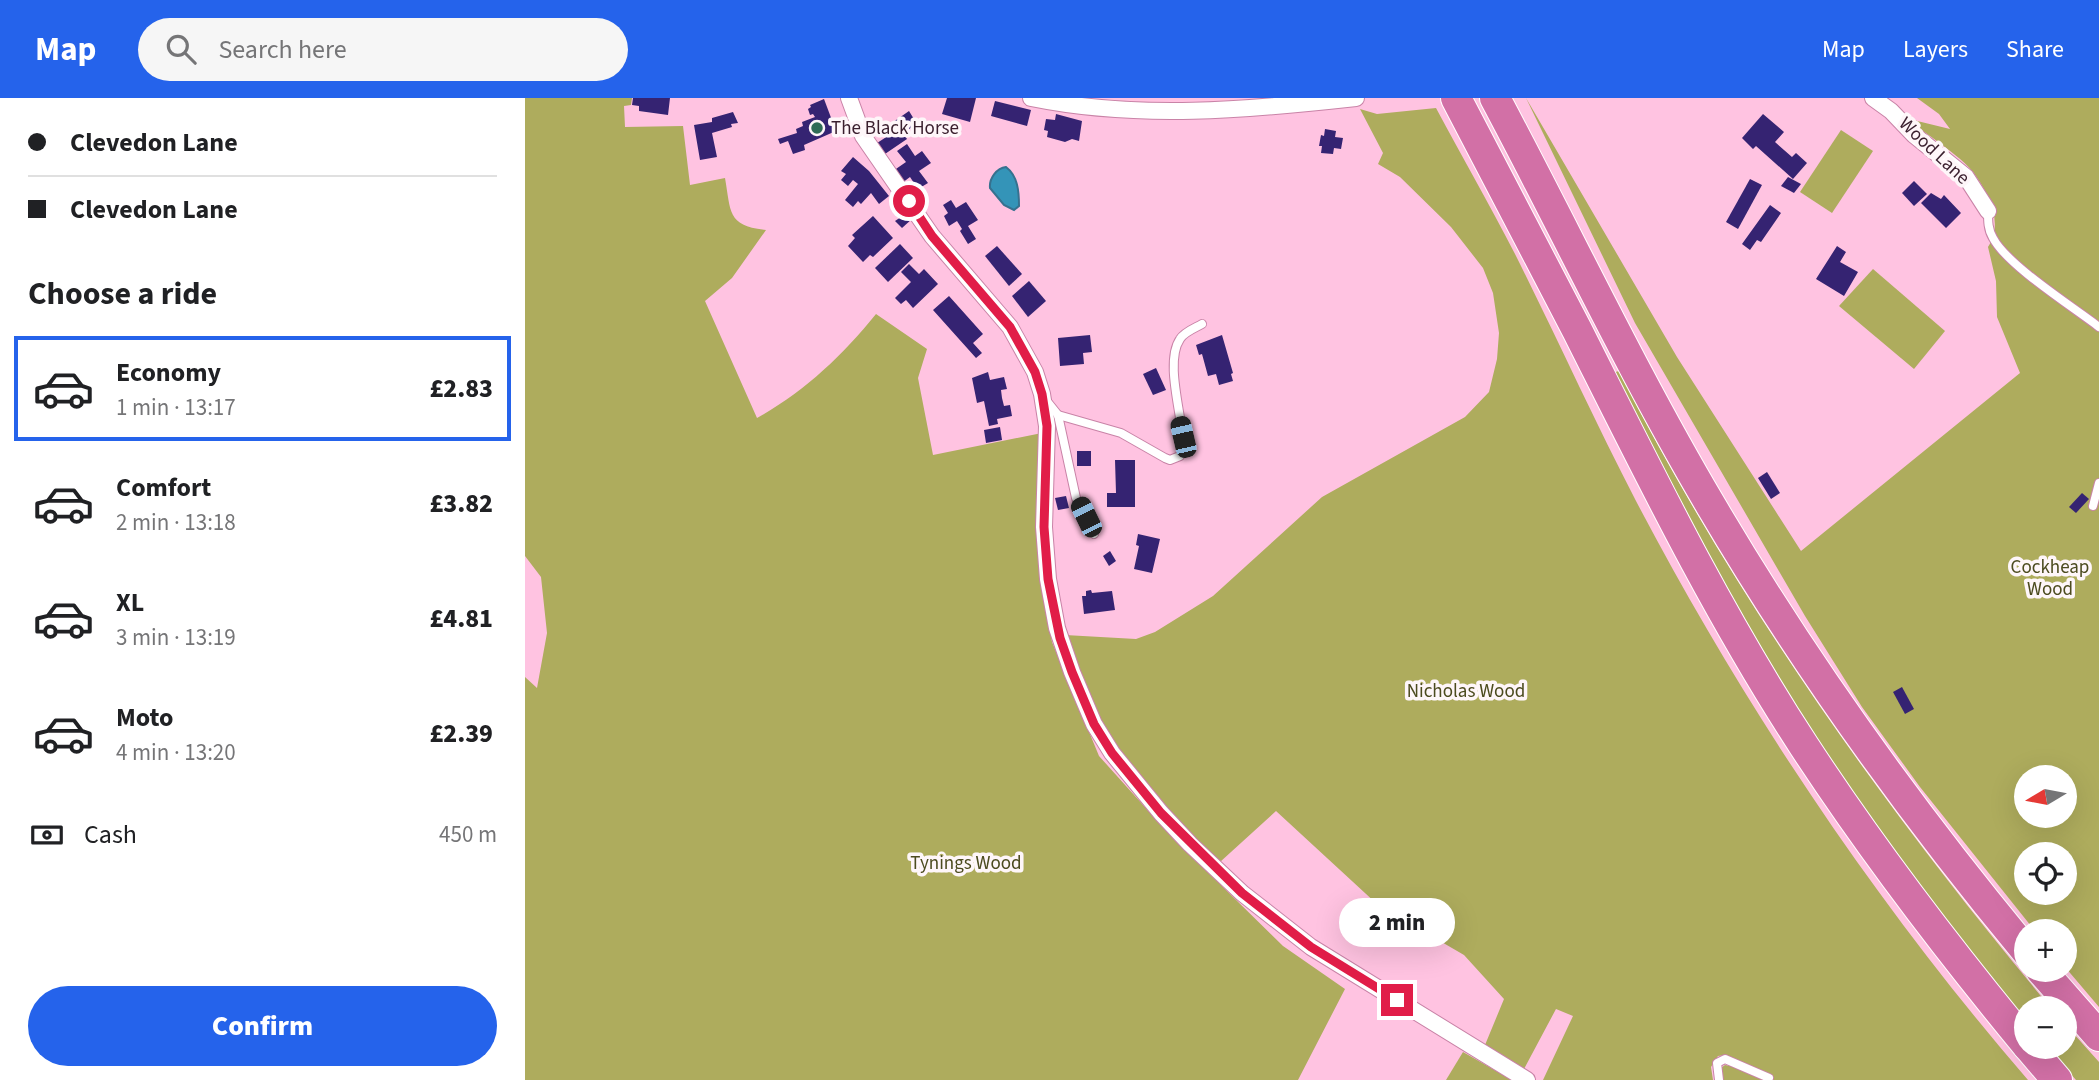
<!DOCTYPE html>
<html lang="en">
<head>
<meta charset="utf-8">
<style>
  :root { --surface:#fff; --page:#f6f6f6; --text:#202124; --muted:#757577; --line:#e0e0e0; --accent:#2563eb }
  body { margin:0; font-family:"Source Sans 3",sans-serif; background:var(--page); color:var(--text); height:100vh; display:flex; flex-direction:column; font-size:26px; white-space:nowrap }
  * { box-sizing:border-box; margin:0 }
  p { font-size:23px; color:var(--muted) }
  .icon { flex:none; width:38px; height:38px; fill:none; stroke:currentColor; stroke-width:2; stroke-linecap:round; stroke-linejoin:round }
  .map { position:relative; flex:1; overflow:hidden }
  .panel { display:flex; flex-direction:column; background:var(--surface); width:525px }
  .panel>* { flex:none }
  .banner { display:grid; align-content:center; height:154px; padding:0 28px; background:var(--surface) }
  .needle { width:46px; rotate:260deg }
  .fabs { position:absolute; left:1489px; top:667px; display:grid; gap:14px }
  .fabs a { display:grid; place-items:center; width:63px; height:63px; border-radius:50%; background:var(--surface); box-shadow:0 7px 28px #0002; font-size:35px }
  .end { position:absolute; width:32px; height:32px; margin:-16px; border:9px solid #e11d48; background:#fff; box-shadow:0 0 0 4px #fff }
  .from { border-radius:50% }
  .bubble { position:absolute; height:49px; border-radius:24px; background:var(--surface); box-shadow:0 7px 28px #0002; font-size:23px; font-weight:800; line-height:49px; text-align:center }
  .car { position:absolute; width:21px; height:42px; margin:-21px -10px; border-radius:9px; box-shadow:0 0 5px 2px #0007; background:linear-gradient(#222 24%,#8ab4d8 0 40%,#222 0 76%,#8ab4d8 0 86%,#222 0) }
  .banner b { display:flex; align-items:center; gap:24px; height:66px; font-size:26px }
  .banner b+b { border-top:2px solid var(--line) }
  .banner i { width:18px; height:18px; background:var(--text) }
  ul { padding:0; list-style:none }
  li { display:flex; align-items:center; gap:21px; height:105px; margin:0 14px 10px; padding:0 14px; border:4px solid transparent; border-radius:0px }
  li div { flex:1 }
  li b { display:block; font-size:26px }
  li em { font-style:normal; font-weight:800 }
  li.selected { border-color:var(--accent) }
  li>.icon { width:63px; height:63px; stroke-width:1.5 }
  h2 { padding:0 28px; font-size:32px; line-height:84px }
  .pay { display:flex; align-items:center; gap:18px; height:77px; padding:0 28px; font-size:26px }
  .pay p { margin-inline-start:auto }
  .cta { display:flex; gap:14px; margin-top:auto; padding:14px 28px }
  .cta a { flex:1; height:80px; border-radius:42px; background:var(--accent); color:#fff; font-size:28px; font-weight:800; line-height:80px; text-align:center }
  header { display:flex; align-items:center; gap:42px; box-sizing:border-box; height:98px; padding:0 35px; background:var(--accent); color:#fff }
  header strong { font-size:33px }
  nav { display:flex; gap:38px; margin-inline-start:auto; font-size:24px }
  .search { width:490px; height:63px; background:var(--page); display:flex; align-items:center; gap:18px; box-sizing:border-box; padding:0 24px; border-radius:38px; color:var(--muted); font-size:26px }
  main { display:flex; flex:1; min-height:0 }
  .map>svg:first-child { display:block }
  .green { fill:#aeac5d; fill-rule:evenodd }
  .water { fill:#3494b8; stroke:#36718f; stroke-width:2 }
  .building { fill:#352372 }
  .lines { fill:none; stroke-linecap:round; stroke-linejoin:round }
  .lane-casing { stroke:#c983a7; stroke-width:10 }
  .street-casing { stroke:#c983a7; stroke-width:18 }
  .highway-casing { stroke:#fff; stroke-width:32 }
  .lane { stroke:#fff; stroke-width:8 }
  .street { stroke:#fff; stroke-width:16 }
  .highway { stroke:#d270a6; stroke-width:30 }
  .route { stroke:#e11d48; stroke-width:9 }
  .poi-dot { fill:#2f6b56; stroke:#fef6f9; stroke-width:2.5 }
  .labels { text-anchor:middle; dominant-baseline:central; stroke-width:7; stroke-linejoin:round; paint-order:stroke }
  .poi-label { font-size:19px; fill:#3a1f2e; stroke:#fef6f9; text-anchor:start }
  .street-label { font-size:19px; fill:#3a1f2e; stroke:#fef6f9 }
  .park-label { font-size:19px; fill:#4c4b1f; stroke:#fef6f9 }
</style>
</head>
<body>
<header>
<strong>Map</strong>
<div class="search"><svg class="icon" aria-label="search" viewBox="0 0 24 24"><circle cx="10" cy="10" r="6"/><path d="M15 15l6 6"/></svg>Search here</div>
<nav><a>Map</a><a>Layers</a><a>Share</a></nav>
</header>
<main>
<section class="panel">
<div class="banner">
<b><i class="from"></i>Clevedon Lane</b>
<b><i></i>Clevedon Lane</b>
</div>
<h2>Choose a ride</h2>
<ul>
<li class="selected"><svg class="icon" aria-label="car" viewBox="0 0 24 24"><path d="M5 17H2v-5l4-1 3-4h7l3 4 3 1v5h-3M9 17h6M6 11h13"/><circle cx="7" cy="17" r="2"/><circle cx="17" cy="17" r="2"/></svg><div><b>Economy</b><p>1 min · 13:17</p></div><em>£2.83</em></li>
<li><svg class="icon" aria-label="car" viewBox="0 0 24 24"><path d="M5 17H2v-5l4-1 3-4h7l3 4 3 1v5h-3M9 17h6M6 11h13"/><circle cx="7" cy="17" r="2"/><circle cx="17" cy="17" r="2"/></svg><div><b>Comfort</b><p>2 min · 13:18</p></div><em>£3.82</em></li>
<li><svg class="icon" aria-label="car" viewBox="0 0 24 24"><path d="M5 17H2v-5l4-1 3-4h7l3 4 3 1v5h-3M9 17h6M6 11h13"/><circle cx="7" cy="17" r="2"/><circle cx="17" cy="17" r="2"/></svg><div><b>XL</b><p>3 min · 13:19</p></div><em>£4.81</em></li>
<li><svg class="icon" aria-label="car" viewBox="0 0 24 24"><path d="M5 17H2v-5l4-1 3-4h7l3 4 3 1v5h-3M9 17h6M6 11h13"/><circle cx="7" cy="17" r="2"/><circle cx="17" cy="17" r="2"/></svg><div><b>Moto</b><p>4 min · 13:20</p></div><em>£2.39</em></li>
</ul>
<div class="pay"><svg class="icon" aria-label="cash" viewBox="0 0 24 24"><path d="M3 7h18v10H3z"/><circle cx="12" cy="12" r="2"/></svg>Cash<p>450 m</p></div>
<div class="cta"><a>Confirm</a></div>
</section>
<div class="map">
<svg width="1574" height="982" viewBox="0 0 1574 982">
  <rect width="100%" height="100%" fill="#ffc3e1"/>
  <g class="green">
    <path d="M0 0H107L106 7 99 8 100 29 158 28 165 87 200 80C206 114 202 128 241 132L207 180 180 203 232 320C279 294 317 258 351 216L402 251 393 280 408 357 517 335 520 503 527 544 574 658 646 738 758 848 820 891 773 982H0V579L12 590 22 535 16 479 0 458Z"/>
    <path d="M1001 0 1152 259 1276 453 1495 275 1472 219 1471 183 1463 149C1479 125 1464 96 1448 74 1437 59 1397 33 1380 20L1425 31 1414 16 1392 0H1574V909L1540 869V833H1510L1395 689 1337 609 1280 518 1110 225ZM1502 679H1540V718H1502ZM1502 756H1540V794H1502Z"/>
    <path d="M911 10C937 59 965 107 990 156 1031 238 1069 322 1111 403 1219 609 1351 806 1503 982H1198L1196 970 1200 967 1238 974 1200 957 1193 958 1186 969 1188 982H1018L1048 918 1031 911 999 971 960 947 979 901 939 857 853 807 751 713 695 764C644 717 596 664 564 602 554 582 548 558 540 537L611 541 630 534 688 498 797 399 940 319 964 294 972 261 974 235 968 195 958 170 926 129 875 79 853 66 858 55 835 11 852 16Z"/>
    <path d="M1316 32 1348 53 1307 115 1275 94Z"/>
    <path d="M1348 171 1420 233 1389 271 1314 208Z"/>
    <path d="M1094 273C1210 502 1361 713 1526 910H1502L1501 924C1425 829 1350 733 1285 630 1213 515 1150 395 1087 275Z"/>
    <path d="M1540 926 1574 964V982H1551L1522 949 1540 948Z"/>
    <path d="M938 954 987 982H921Z"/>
  </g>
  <path class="water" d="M481 69C493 78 494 94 494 108L489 112 479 107 465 90C464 80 472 70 481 69Z"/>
  <g class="building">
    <path d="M108 0H145L143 17 114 13V8L107 7Z"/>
    <path d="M422 0H451L445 24 417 16Z"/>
    <path d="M299 1 311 33 279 47 280 52 268 56 263 43 255 46 253 41 272 35 271 31 278 28 277 24 290 19 288 16 285 17 283 11 286 9 285 7Z"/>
    <path d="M470 3 506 12 502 28 466 18Z"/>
    <path d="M384 13 392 26 378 35 382 41 357 58 349 47 369 34 364 27Z"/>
    <path d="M208 14 213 25 206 26 207 29 187 35 192 59 175 62 169 27 187 24V20Z"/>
    <path d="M531 16 557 23 554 43 547 41 540 44 522 39 523 33 519 32 521 21 530 22Z"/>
    <path d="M1238 16 1259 34 1250 44 1267 59 1271 55 1282 65 1268 81 1231 48 1228 51 1217 40Z"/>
    <path d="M800 31 811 33 810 39 818 40 816 51 809 50 808 56 796 55 797 48H794L796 37 799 38Z"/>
    <path d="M382 46 390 58 397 53 406 65 394 73 403 85 393 91 385 79 377 85 368 73 381 64 372 53Z"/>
    <path d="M328 59 344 73 364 98 354 106 346 95 336 106 333 103 328 109 320 102 333 86 328 82 323 88 316 82 321 76 316 73Z"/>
    <path d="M1263 79 1276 86 1269 95 1256 88Z"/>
    <path d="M1225 81 1237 87 1213 131 1201 124Z"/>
    <path d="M1389 83 1402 96 1389 108 1377 95Z"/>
    <path d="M1406 95 1416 101 1419 97 1436 115 1421 130 1396 105Z"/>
    <path d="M426 102 431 110 441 104 453 122 443 128 451 141 443 146 435 133 437 131 432 123 424 128 419 118 423 115 418 107Z"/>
    <path d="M1245 107 1256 115 1236 144 1232 142 1225 152 1217 146Z"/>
    <path d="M382 115 387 121 377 130 370 123Z"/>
    <path d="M348 118 368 140 348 159 345 157 338 164 323 148 330 140 327 137Z"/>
    <path d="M375 146 388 160 363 184 350 170Z"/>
    <path d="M472 148 497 176 484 188 460 158Z"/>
    <path d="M1312 148 1321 154 1315 164 1333 174 1319 198 1291 181Z"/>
    <path d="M384 166 394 176 399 171 413 186 388 210 381 202 376 206 370 200 386 184 376 174Z"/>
    <path d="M504 183 521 203 503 219 487 198Z"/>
    <path d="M424 198 458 236 448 245 457 255 451 260 408 212Z"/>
    <path d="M565 237 567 254 558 255 559 266 535 268 533 240Z"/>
    <path d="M697 237 708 275 706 276 708 283 694 287 691 276 683 278 677 256 674 257 671 247Z"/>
    <path d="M631 270 641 292 628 297 618 276Z"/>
    <path d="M463 274 465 282 479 279 482 291 476 292 477 300 479 308 485 307 487 318 472 321 473 326 464 328 459 303 452 305 447 280Z"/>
    <path d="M475 329 477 342 461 345 459 332Z"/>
    <rect x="552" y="353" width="14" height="15"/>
    <path d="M590 362H610V409H582V395H591Z"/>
    <path d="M1242 374 1255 395 1246 401 1233 380Z"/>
    <path d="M1557 395 1564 401 1551 415 1544 409Z"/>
    <path d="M541 398 544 410 533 412 530 400Z"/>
    <path d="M613 436 635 441 627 475 609 471 614 448 611 447Z"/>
    <path d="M585 453 591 463 584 468 578 458Z"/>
    <path d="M566 492 567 495 587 493 590 512 559 516 557 498H561V493Z"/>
    <path d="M1377 589 1389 611 1380 616 1368 594Z"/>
  </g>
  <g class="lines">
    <defs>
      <g id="lane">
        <path d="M1463 113C1463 123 1463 132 1468 140 1482 167 1548 209 1574 229"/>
        <path d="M521 302 533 317 551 400 569 436"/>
        <path d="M533 317 596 335 640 360 645 362 655 358C667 342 636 269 655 241 659 234 670 230 677 226"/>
        <path d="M1568 408 1574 385"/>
        <path d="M1194 982 1192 965 1200 961 1244 980"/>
      </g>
      <g id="street">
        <path d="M324 0 338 38 407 138 485 229 510 274 517 296 522 328 519 429 523 481 532 530 547 574 569 626 587 655 636 715 665 746 717 795 786 849 1002 982"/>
        <path d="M506 0C614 22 722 12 831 0"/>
        <path d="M1348 0 1366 13 1389 37 1441 79 1463 113"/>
      </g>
      <g id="highway">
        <path d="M931 0C971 78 1012 155 1052 232 1123 373 1192 515 1279 648 1347 752 1422 850 1502 947"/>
        <path d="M970 0C1042 135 1107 274 1185 406 1278 564 1385 713 1502 854"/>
        <path d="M1516 872 1574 938"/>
        <path d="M1503 948 1532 982"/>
      </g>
    </defs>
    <use href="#lane" class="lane-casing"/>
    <use href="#street" class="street-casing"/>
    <use href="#highway" class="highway-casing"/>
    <use href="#lane" class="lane"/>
    <use href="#street" class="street"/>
    <use href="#highway" class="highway"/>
  </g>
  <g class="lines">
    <path class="route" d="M384 103 407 138 485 229 510 274 517 296 522 328 519 429 523 481 535 540 547 574 569 626 587 655 636 715 717 795 786 849 872 902"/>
  </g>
  <circle class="poi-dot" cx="292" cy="30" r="7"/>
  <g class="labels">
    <g class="poi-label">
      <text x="306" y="30">The Black Horse</text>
    </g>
    <g class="street-label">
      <text transform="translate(1409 53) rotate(43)">Wood Lane</text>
    </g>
    <g class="park-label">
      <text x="1525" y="469">Cockheap<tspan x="1525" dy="22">Wood</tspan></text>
      <text x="941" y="593">Nicholas Wood</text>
      <text x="441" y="765">Tynings Wood</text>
    </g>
  </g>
</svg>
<div class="fabs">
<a><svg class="needle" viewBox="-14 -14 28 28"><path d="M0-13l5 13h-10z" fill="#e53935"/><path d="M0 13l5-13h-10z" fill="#757577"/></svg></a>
<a><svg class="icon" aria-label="locate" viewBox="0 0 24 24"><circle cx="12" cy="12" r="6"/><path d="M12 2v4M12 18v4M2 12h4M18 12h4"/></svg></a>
<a>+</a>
<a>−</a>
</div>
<i class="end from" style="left:384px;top:103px"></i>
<i class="end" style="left:872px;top:902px"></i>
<div class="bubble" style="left:814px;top:800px;width:116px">2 min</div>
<i class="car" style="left:658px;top:339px;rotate:347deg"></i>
<i class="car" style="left:561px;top:419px;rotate:334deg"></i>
</div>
</main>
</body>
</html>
